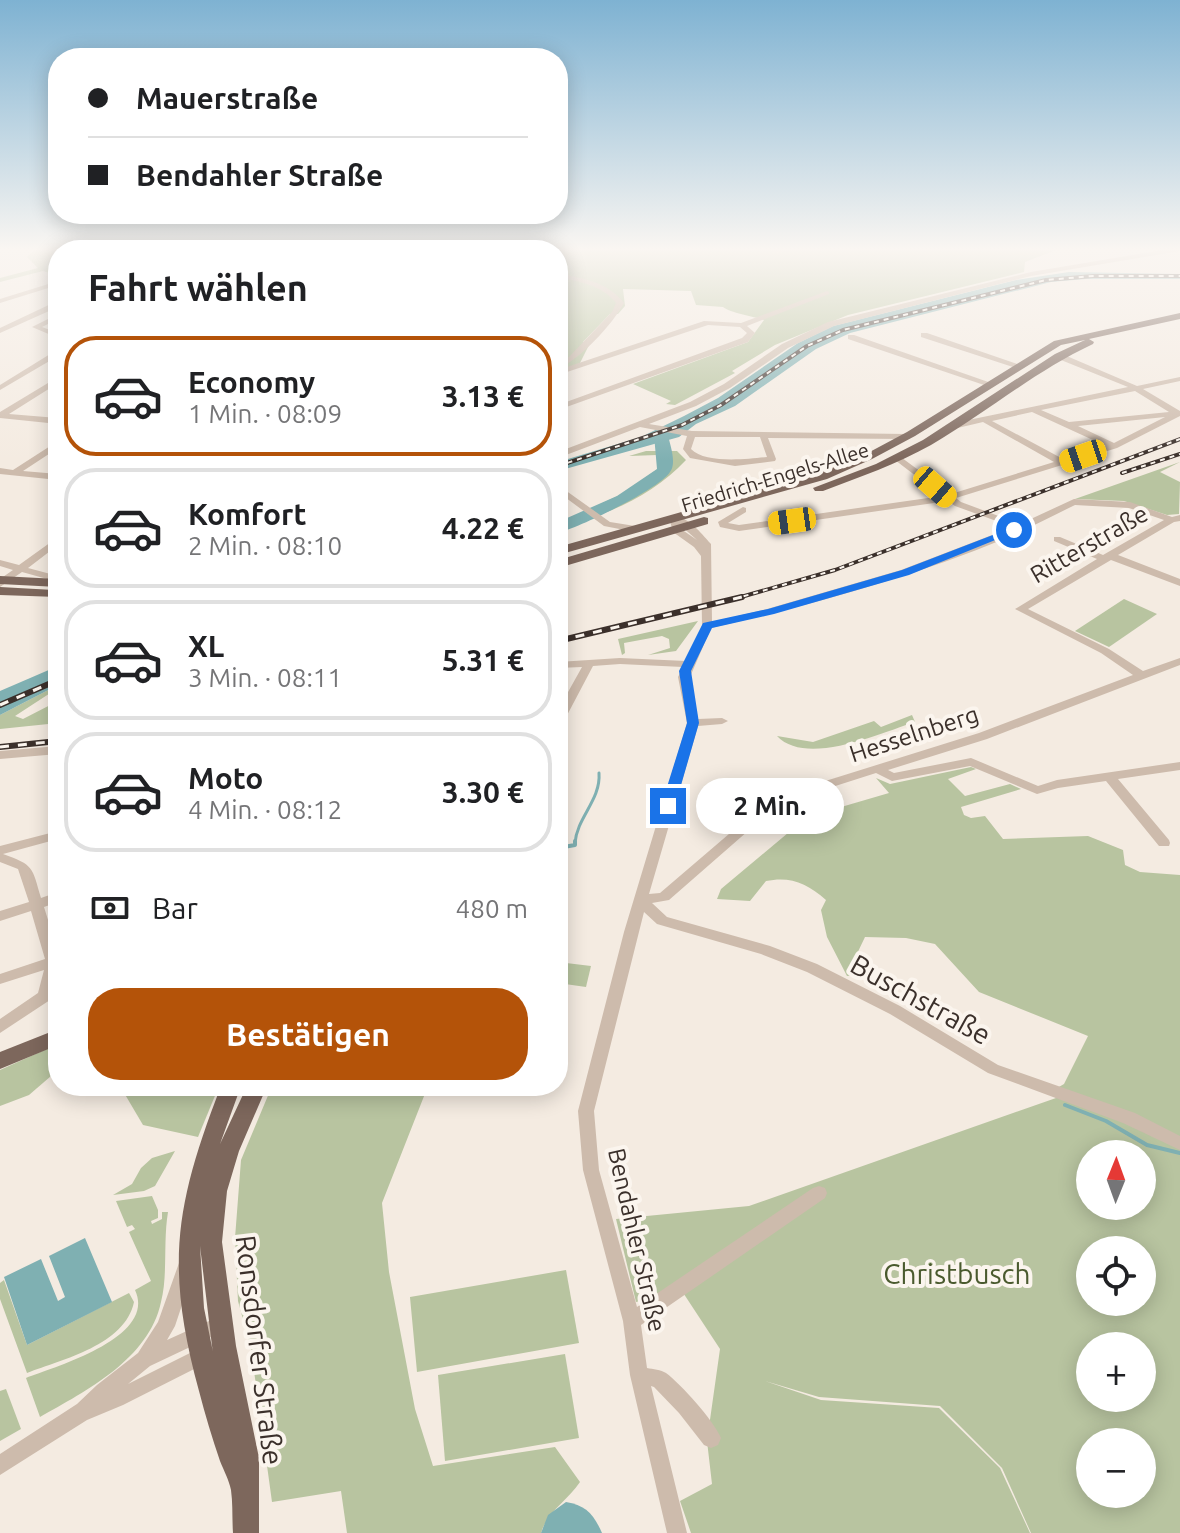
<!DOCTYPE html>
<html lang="de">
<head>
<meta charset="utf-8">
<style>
  :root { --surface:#fff; --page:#f2f2f2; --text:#202124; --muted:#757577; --line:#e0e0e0; --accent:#b45309 }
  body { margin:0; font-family:Ubuntu,sans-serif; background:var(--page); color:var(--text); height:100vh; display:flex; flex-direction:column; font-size:30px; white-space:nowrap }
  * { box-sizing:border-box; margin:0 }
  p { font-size:26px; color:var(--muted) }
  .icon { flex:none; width:44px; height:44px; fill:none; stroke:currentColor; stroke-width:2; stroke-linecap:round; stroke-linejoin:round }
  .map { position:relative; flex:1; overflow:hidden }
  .drawer { position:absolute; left:48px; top:240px; width:520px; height:856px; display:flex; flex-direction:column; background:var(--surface); border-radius:32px; box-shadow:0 4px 20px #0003 }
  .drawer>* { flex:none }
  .banner { position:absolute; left:48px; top:48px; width:520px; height:176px; border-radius:32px; box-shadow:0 4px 20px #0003; display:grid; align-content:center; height:176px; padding:0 40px; background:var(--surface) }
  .needle { width:52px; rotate:1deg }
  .controls { position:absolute; left:1076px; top:1140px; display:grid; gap:16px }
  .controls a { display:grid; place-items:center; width:80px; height:80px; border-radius:50%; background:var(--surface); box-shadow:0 4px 20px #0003; font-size:40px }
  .end { position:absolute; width:36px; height:36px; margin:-18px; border:10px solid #1a73e8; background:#fff; box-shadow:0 0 0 4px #fff }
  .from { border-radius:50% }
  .bubble { position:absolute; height:56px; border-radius:28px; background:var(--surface); box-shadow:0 4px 20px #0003; font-size:26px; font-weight:700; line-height:56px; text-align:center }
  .car { position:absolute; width:24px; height:48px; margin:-24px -12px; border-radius:10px; box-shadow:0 0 6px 2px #0007; background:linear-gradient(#f5c518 24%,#345 0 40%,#f5c518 0 76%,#345 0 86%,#f5c518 0) }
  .banner b { display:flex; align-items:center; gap:28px; height:76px; font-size:30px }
  .banner b+b { border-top:2px solid var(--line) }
  .banner i { width:20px; height:20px; background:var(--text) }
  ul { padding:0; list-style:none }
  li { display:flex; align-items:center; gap:24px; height:120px; margin:0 16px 12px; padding:0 24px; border:4px solid var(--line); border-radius:32px }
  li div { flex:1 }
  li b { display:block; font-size:30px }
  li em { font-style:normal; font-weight:700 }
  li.on { border-color:var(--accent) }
  li>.icon { width:72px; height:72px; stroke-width:1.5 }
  h2 { padding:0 40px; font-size:36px; line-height:96px }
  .pay { display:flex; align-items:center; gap:20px; height:88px; padding:0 40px; font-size:30px }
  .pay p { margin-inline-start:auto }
  .cta { display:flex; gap:16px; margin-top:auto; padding:16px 40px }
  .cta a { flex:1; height:92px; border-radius:32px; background:var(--accent); color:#fff; font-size:32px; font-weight:700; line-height:92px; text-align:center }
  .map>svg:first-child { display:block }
  .green { fill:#b8c4a0; fill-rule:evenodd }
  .water { fill:#7fb0b2 }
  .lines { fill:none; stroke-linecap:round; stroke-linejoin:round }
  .stream-far1 { stroke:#7fb0b2; stroke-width:3 }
  .stream { stroke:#7fb0b2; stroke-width:4 }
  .river { fill:#7fb0b2; fill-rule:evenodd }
  .minor { fill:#cdbbac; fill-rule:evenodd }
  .major { fill:#7d675c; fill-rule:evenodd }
  .rail-far1-casing { stroke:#3b302b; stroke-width:4 }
  .rail-casing { stroke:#3b302b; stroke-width:6 }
  .rail-far1 { stroke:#fbf5ee; stroke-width:2; stroke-dasharray:5; stroke-linecap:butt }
  .rail { stroke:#fbf5ee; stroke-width:3; stroke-dasharray:9; stroke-linecap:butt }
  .route { fill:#1a73e8 }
  .labels { text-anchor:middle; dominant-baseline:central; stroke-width:8; stroke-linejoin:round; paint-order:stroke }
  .far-street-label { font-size:20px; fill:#3b302b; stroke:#fbf5ee }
  .street-label { font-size:24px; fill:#3b302b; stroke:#fbf5ee }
  .near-street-label { font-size:28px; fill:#3b302b; stroke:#fbf5ee }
  .near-park-label { font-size:28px; fill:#4a5a2e; stroke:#fbf5ee }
</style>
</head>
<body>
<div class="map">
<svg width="1180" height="1533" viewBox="0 0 1180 1533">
  <rect width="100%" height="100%" fill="#f4ebe1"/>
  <g class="green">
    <path d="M37 247H117L127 250H58V276L43 271 0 282V278L38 268 27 257Z"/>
    <path d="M182 247H1064L1025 262 1024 272 848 315 775 345 732 371 735 373 675 405 666 404 671 401 633 384 748 342 764 320C753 316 730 313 723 307L696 305 691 291 623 289 625 306 618 314H610L583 342 589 345 579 365 558 371V250H178Z"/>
    <path d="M646 451H677L686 460C663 485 633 502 602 514L592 508 624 493 659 468 657 455 629 456Z"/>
    <path d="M1180 462 1160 472 1180 482 1179 514 1167 515 1124 501 1075 499Z"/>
    <path d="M1124 599 1157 614 1109 647 1075 631Z"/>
    <path d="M698 621 676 651 648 655 670 648 669 639 662 636 624 643 625 653 622 655 618 639Z"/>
    <path d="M58 685V688L15 716 23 719 58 701V723L0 729V715Z"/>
    <path d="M912 715 915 722C881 733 806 767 777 736L813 742 874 721 881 727Z"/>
    <path d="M971 767 976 769 948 779 965 796 1010 784 1021 789 961 807 964 815 971 818 985 816 1003 839 1088 836 1123 850 1125 865 1140 872 1180 875V1533H1031L1002 1468 940 1406 819 1397 765 1381 821 1400 939 1408 1000 1468 1030 1533H691L680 1501 712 1484 707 1441 720 1349 678 1285 662 1295 636 1302 616 1219 749 1206 1056 1098 1052 1091 1064 1084 1088 1036 979 992 935 944 906 938 865 937 854 960 858 975 847 976 827 937 821 910 826 900C807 883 790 876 766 881L750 901 717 899 721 889 807 817 889 793 876 778 890 784ZM1090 1154H1142V1206H1090ZM1090 1250H1142V1302H1090ZM1090 1346H1142V1398H1090ZM1090 1442H1142V1494H1090Z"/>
    <path d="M558 962 591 966 586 987 558 983Z"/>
    <path d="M58 1044V1070L29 1095 0 1106V1070Z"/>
    <path d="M120 1086H219L198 1137 143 1125Z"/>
    <path d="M272 1086H428L382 1203 389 1272 415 1409 433 1466 555 1447 580 1482C568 1500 547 1512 541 1533H347L341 1491 272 1502 251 1349 238 1301 235 1238 241 1160Z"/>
    <path d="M175 1151 155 1186 144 1191 113 1195 132 1184 141 1168 152 1158Z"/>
    <path d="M152 1196 158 1210V1218L151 1221 152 1224 162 1219V1212H168C163 1242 168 1275 161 1302 149 1359 86 1391 40 1417L26 1378C58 1366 157 1337 135 1290L151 1281 129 1232 135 1229 132 1225 127 1227 116 1201Z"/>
    <path d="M566 1270 579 1343 417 1372 410 1297Z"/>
    <path d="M4 1280 27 1345 129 1293 134 1302C125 1345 63 1359 27 1373L0 1299V1283Z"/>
    <path d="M565 1354 579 1438 445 1461 438 1375Z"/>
    <path d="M6 1389 21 1429 0 1441V1391Z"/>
  </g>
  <g class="water">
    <path d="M1069 272 1180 274V279H1086L1051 282 850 333 816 349 735 406 696 424 679 437 558 471V462L641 437 684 416 718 398 798 343 833 326 1016 280Z"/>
    <path d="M58 666V685L0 715V691Z"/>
    <path d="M85 1238 112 1302 27 1345 4 1277 41 1259 58 1301 65 1297 49 1256Z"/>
    <path d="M566 1502C586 1505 594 1515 602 1533H541L548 1515Z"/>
  </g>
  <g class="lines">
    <path class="stream-far1" d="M575 843C577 817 601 800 599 773"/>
    <g class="stream">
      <path d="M558 848 575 845V841"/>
      <path d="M1065 1105 1106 1121 1147 1145 1180 1153"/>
    </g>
    <path class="river" d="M661 431 668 435C670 445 677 463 670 472 658 490 580 527 558 533V522L617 496 657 469 654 435Z"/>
    <g class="minor">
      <path d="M135 247H143L139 250H131Z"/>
      <path d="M170 247H177L174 250H166Z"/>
      <path d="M366 247H375L369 250H359Z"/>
      <path d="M448 247H463L453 250H437Z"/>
      <path d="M492 247H502L509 250H499Z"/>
      <path d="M797 247H817L775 253 772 251Z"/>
      <path d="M1180 247V251L1031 276 834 326 788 348 730 388 696 406 649 424 692 431 906 434 910 437 909 439 768 438 776 459 775 461 735 466 690 458 683 449 687 436 640 427 558 458V452L690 402 724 384 782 344 828 322 1031 272ZM695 437H760L767 457C748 459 705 464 691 449Z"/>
      <path d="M558 273C583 279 607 281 624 303 613 324 579 360 558 369V364L569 357 612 312 616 303C602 285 580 282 558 277Z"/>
      <path d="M58 281V285L0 303V299Z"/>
      <path d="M827 291 829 292V294L747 326 755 333 748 342 558 410V405L742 338 747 333 740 327 708 325 558 375V370L704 321 741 323Z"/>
      <path d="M55 302H58V307L0 333V328Z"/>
      <path d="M58 314V319L42 327 58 333V338L32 327Z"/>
      <path d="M921 333H927L1023 366 1016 368 921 337Z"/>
      <path d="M848 335H854L994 384 987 386 848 339Z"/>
      <path d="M55 351H58V356L0 390V385Z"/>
      <path d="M1056 354H1062L1137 386 1180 377V381L1143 389 1180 411V416L1117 448 956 498 961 502 1020 524 1074 499 1130 502 1172 517 1180 515V521L1174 522 1118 555 1180 579V586L1111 560 1028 609 1109 649 1143 671 1180 658V665L987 739 888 770 894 773 971 758 1038 786 1057 780 1180 762V770L1118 779 1169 840 1170 843 1169 846H1159L1106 781 1058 788 1037 794 970 766 892 781 876 773 779 804 669 900 652 903 667 917 770 946 817 964 900 1006 998 1065 1135 1113 1180 1136V1150L1123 1123 988 1073 890 1014 807 972 761 954 657 924 644 912 594 1111 599 1170 637 1307 813 1188 819 1186 825 1188 827 1193 825 1198 641 1325 647 1368C653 1369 661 1370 666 1373 681 1384 714 1421 721 1438L718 1445 711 1448 704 1445 679 1413 654 1387 651 1386 687 1533H667L630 1375 623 1321 583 1170 578 1111 624 932 687 723 678 677 683 667 620 664 593 666 564 721 558 724V710L582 667 558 668V662L620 658 686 661 702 626 701 556 694 547 673 532 670 521 672 516C688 516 700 532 711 544L712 622 767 609 901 570 1013 527 955 506 948 501 739 531 720 527 718 522 743 507 746 508V512L728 523 739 525 942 496 895 460V456L898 455 951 494 1054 462 983 422 949 430 945 427 949 424 1128 387 1056 358ZM1135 391 1169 412 1069 422 1041 410ZM1032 412 1106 446 1063 459 992 421ZM1165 417 1114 443 1078 426ZM1075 505 1129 508 1164 520 1103 555 1060 537H1054V541L1097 559 1015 609 1101 653 1133 675 979 733 771 798 660 893 649 894 698 726 722 724 728 721 722 718 698 719 690 677 711 628C810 605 910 578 1004 539 1028 529 1052 516 1075 505ZM680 525 697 540 681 529Z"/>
      <path d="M48 383 55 385 9 414 58 418V424L0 418V412Z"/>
      <path d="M58 441V448L23 471 58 474V480L0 474V468L13 470Z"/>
      <path d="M558 485 610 522 635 526 640 529 635 532 604 526 558 492Z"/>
      <path d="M58 537V545L28 568 58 576V582L22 572 0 587V579L13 570 0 566V560L19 565Z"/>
      <path d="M58 746V754L0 759V751Z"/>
      <path d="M58 831V839L3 854C34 865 32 867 41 898L58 892V902L44 907C54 940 65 966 50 1000L0 1033V1019L38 993 44 970 0 984V974L45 959 31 911 0 921V911L29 902 18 869 0 862V846Z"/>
      <path d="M185 1261 191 1263 194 1269 175 1326 167 1340 220 1316 226 1318 229 1324 226 1330 150 1366 128 1384 206 1345 212 1348 215 1354 212 1360 123 1405 87 1420 0 1475V1454L77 1404 97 1385 138 1353 158 1322 179 1263Z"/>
    </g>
    <g class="major">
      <path d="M1180 313V319L1089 339 1094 342 1093 344C1035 371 986 413 931 445 897 464 860 477 823 491H815L813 488 876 464 923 440 1055 354 1085 340 1061 345 915 436 872 459 827 479 558 555V547L819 473 864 455 907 432 1054 341Z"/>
      <path d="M704 517 708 518V524L558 568V560Z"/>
      <path d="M0 576 58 579V587L0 584Z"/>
      <path d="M0 587 54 590 58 591V597L0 595Z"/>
      <path d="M58 1029V1045L0 1069V1052Z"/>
      <path d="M221 1086H241L220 1144 247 1086H267L239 1151 227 1191 222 1242 236 1346 259 1458V1533H233C232 1519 233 1504 231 1490 229 1480 224 1471 220 1461 212 1438 205 1414 199 1391 165 1266 175 1205 221 1086ZM200 1246 212 1346 213 1352 204 1308Z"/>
    </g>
    <defs>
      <g id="rail-far1">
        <path d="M558 466 682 425 721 405 807 346 843 330 1046 280 1093 276H1180"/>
        <path d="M1122 473 1180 454"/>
        <path d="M734 599 835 570 1180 439"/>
      </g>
      <g id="rail">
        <path d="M558 641 742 597"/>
        <path d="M0 705 58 680"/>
        <path d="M0 747 58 741"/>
      </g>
    </defs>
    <use href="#rail-far1" class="rail-far1-casing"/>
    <use href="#rail" class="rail-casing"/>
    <use href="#rail-far1" class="rail-far1"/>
    <use href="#rail" class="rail"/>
  </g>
  <linearGradient id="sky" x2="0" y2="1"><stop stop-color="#7eb2d2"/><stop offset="0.54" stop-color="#faf6f2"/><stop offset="1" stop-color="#faf6f2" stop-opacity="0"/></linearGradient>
  <rect width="1180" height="461" fill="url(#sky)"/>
  <path class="route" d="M1011 528 1020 530 909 575 774 614 712 628 691 671 699 723 675 806 668 811 663 809 661 806 687 723 679 671 703 623 768 609 902 570Z"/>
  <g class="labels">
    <g class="far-street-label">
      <text transform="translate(775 477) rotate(-17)">Friedrich-Engels-Allee</text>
    </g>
    <g class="street-label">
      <text transform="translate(1089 544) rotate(-30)">Ritterstraße</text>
      <text transform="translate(914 734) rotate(-18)">Hesselnberg</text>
      <text transform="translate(637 1240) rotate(77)">Bendahler Straße</text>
    </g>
    <g class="near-street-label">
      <text transform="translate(921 999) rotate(29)">Buschstraße</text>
      <text transform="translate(260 1350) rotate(83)">Ronsdorfer Straße</text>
    </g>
    <g class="near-park-label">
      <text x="957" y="1273">Christbusch</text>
    </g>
  </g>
</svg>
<div class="controls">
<a><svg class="needle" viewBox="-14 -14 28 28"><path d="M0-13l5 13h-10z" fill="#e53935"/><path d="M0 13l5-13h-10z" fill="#757577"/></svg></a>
<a><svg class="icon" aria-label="locate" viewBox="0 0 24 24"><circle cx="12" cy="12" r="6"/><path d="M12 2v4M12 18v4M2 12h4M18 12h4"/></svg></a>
<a>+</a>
<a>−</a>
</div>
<i class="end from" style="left:1014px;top:530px"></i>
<i class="end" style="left:668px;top:806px"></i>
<div class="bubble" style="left:696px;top:778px;width:148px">2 Min.</div>
<i class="car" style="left:1083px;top:456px;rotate:251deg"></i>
<i class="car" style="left:935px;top:487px;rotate:131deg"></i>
<i class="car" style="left:792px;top:521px;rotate:262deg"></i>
<div class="banner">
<b><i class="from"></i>Mauerstraße</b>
<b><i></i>Bendahler Straße</b>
</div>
<section class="drawer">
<h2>Fahrt wählen</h2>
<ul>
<li class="on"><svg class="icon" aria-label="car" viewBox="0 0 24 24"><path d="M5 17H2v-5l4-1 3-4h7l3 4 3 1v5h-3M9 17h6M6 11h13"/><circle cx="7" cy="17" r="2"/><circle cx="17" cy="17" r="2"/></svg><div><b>Economy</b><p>1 Min. · 08:09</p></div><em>3.13 €</em></li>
<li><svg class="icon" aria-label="car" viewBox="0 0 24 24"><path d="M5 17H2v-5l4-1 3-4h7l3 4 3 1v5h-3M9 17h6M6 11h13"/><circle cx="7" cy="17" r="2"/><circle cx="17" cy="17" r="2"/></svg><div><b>Komfort</b><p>2 Min. · 08:10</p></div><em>4.22 €</em></li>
<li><svg class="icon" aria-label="car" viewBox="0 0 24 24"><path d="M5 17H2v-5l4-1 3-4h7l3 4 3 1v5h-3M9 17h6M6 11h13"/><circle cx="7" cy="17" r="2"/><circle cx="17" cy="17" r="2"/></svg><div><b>XL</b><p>3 Min. · 08:11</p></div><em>5.31 €</em></li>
<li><svg class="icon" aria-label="car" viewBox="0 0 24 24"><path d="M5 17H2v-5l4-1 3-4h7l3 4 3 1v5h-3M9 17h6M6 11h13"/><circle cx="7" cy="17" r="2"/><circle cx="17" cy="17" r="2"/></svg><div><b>Moto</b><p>4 Min. · 08:12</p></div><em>3.30 €</em></li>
</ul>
<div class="pay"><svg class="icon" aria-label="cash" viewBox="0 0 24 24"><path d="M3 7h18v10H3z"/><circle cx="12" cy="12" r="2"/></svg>Bar<p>480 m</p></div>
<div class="cta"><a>Bestätigen</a></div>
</section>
</div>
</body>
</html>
